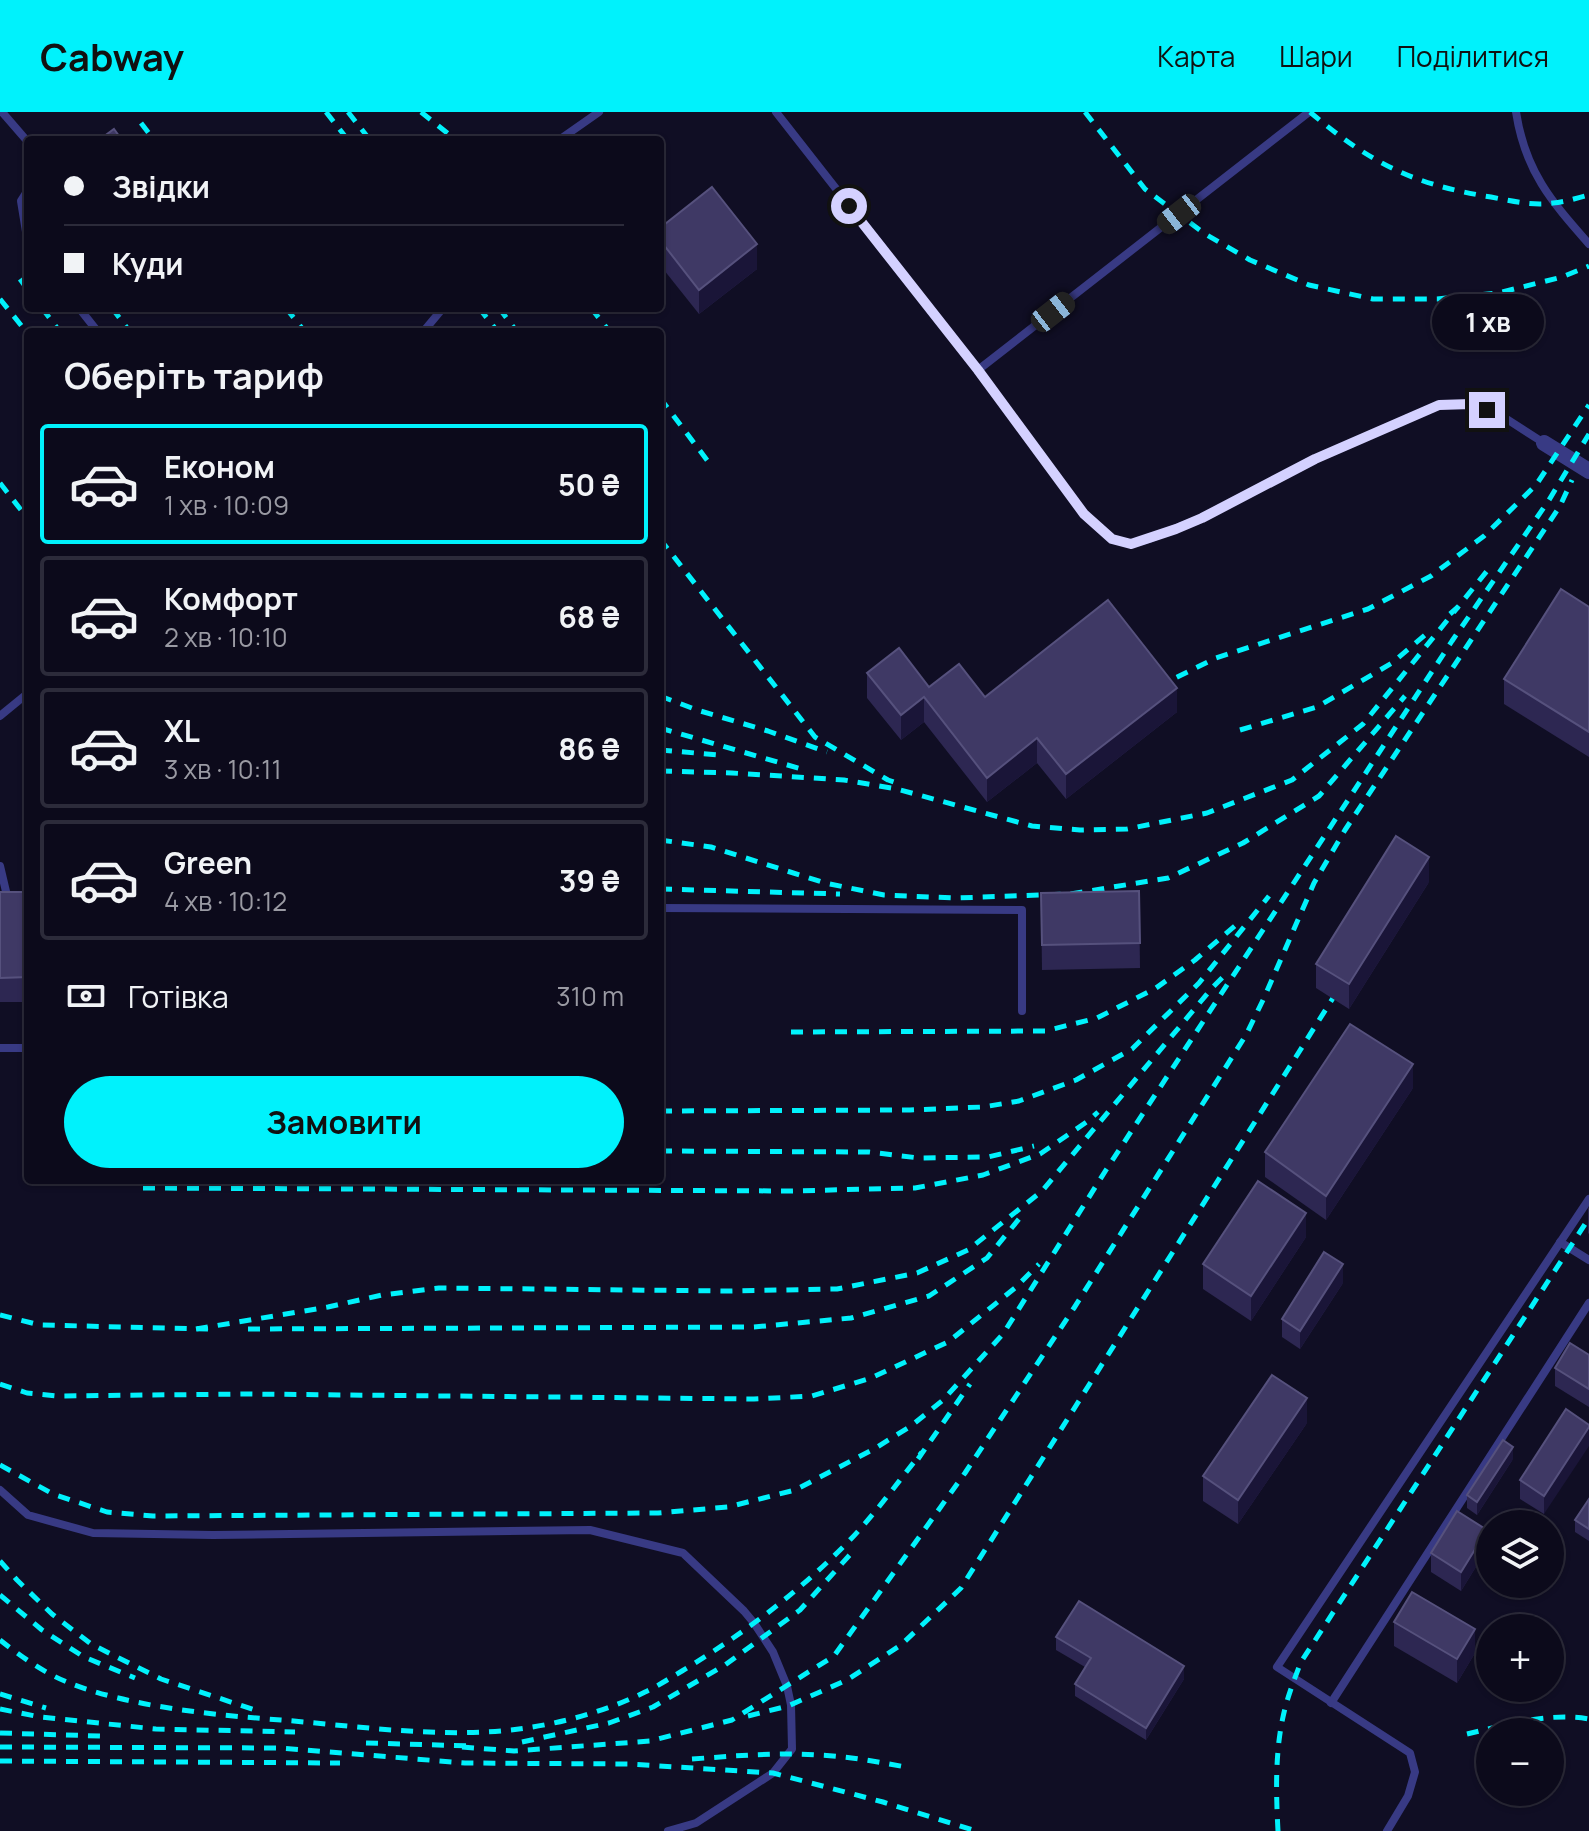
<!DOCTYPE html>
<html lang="uk">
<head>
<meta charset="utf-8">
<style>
  :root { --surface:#0c0a1b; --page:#151324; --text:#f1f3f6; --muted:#9a9aa3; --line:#2c2b3a; --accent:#00f2fc }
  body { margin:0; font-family:Manrope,sans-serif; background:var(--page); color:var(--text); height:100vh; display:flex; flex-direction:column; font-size:30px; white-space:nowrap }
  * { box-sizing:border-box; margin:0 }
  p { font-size:26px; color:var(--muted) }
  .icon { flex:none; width:44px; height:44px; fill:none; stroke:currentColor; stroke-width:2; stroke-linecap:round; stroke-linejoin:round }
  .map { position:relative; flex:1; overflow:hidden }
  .side { position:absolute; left:24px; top:216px; width:640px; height:856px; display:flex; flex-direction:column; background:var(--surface); border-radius:8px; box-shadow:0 2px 6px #0004,0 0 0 2px var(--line) }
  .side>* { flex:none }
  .hud { position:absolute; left:24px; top:24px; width:640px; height:176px; border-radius:8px; box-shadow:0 2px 6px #0004,0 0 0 2px var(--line); display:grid; align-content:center; height:176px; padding:0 40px; background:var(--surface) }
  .tools { position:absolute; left:1476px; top:1398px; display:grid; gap:16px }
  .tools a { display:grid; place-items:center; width:88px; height:88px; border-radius:50%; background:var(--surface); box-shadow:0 2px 6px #0004,0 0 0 2px var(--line); font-size:40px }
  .end { position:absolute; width:36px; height:36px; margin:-18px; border:10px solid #d4d1ff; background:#111; box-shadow:0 0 0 4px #111 }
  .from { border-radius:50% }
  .bubble { position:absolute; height:56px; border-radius:28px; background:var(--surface); box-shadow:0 2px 6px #0004,0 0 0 2px var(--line); font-size:26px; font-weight:700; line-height:56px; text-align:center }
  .car { position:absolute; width:24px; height:48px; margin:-24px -12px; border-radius:10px; box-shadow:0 0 6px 2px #0007; background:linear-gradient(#222 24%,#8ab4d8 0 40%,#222 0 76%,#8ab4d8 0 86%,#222 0) }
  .hud b { display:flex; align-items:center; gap:28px; height:76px; font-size:30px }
  .hud b+b { border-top:2px solid var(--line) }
  .hud i { width:20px; height:20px; background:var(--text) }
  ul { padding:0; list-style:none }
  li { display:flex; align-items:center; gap:24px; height:120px; margin:0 16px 12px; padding:0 24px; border:4px solid var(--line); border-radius:8px }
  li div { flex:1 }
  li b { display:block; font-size:30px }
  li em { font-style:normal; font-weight:700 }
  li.selected { border-color:var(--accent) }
  li>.icon { width:72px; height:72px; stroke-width:1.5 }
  h2 { padding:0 40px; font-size:36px; line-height:96px }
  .pay { display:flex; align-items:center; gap:20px; height:88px; padding:0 40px; font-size:30px }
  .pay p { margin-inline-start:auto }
  .primary-button { display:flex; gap:16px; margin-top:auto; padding:16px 40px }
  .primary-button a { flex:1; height:92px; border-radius:48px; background:var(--accent); color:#111; font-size:32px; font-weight:700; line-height:92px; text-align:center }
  header { display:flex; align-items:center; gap:48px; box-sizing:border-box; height:112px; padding:0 40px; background:var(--accent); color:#111 }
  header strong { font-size:38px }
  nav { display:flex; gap:44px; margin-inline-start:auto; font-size:28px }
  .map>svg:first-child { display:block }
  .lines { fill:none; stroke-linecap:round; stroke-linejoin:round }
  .lane { stroke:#383a84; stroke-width:8 }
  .street { stroke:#383a84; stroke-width:16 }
  .rail { stroke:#00f2fc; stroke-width:5; stroke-dasharray:12 10; stroke-linecap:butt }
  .wall { fill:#2d2752 }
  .shaded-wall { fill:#1a1538 }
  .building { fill:#3f3965; stroke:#56517d; stroke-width:2 }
  .route { stroke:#d4d1ff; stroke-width:10 }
</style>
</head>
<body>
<header>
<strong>Cabway</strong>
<nav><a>Карта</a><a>Шари</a><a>Поділитися</a></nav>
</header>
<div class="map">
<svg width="1589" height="1719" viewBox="0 0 1589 1719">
  <rect width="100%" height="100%" fill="#100e24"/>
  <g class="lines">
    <g class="lane">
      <path d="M2 0 28 30"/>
      <path d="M776 0 978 258 1084 402 1112 427 1131 432 1149 427 1202 406 1315 347 1439 293 1471 292 1502 304 1544 331"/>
      <path d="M1516 0C1525 59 1551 89 1589 132"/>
      <path d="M559 28 599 0"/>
      <path d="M28 78 21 89 28 132"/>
      <path d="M79 196 98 220"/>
      <path d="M423 220 443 196"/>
      <path d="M978 258 1309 0"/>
      <path d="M0 604 28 581"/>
      <path d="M0 754 8 788"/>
      <path d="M660 796 1022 798V899"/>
      <path d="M0 936H28"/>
      <path d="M1560 1130 1589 1148"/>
      <path d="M0 1378 28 1403 93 1421 213 1423 590 1418 683 1441 744 1499 754 1511 773 1540 787 1574 791 1593 792 1637 773 1661 696 1711 668 1719"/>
      <path d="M1331 1591 1589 1191"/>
      <path d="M1387 1719 1408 1684 1415 1660 1410 1641 1277 1555 1589 1087"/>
    </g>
    <path class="street" d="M1544 331 1589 359"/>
    <g class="rail">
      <path d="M326 0 348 28"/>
      <path d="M348 0 370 28"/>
      <path d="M421 0 456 28"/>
      <path d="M1085 0 1145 77 1205 122 1250 148 1309 173 1373 187H1437L1498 181 1562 165 1589 154"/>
      <path d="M1310 0C1370 51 1414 73 1491 85 1512 89 1532 94 1553 91 1565 90 1577 86 1589 83"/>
      <path d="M141 11 154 28"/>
      <path d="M20 167 28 178"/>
      <path d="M0 187 28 222"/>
      <path d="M42 196 60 220"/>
      <path d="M112 196 130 220"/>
      <path d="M286 196 305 220"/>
      <path d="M479 196 498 220"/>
      <path d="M499 196 517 220"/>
      <path d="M591 196 610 220"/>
      <path d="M660 286 710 352"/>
      <path d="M0 371 28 407"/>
      <path d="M660 427 815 625 888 668 897 671"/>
      <path d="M1450 502 1458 495 1491 454"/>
      <path d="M1157 575 1216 546 1368 497 1431 464 1484 424 1536 373 1589 293"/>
      <path d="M660 584 697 598 768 619 827 640"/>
      <path d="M660 616 805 658"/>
      <path d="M1240 618 1317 595 1392 551 1425 523"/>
      <path d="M660 638 719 643"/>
      <path d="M660 659 732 661 844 668 897 677 1032 714 1080 718 1127 717 1207 701 1292 668 1363 612 1458 495"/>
      <path d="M660 728 711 735 825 771 884 783 955 786 1070 782 1168 766 1243 731 1319 684 1405 584"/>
      <path d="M660 777 840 782"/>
      <path d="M791 920 1045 919 1097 906 1156 876 1195 848 1237 812"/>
      <path d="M660 999 910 998 983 995 1019 989 1076 968 1132 937 1199 871 1269 784"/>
      <path d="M660 1039 869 1040 919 1046 988 1045 1034 1034"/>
      <path d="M143 1076 789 1079 915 1076 983 1063 1040 1042 1088 1009 1098 1000"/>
      <path d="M0 1203 40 1213 208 1217"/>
      <path d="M196 1217 328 1195 382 1183 439 1176 728 1179 837 1177 917 1161 968 1138 1042 1079 1212 876 1225 863"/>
      <path d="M248 1217 754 1215 851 1206 929 1184 987 1146 1019 1107"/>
      <path d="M0 1272 27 1281 58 1284 247 1282 754 1287 812 1284 871 1266 948 1230 1015 1176 1039 1152"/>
      <path d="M918 1347 970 1272"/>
      <path d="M0 1353 53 1382 107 1400 153 1404 658 1401 728 1395 795 1378 874 1337 911 1314 943 1288 1003 1222 1106 1058 1452 529 1549 388 1589 322"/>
      <path d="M0 1449 17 1468 52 1502 91 1532 161 1567 255 1598"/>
      <path d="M0 1483 42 1518 84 1545 135 1566"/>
      <path d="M0 1528C19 1543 44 1561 67 1570 129 1595 214 1603 281 1608 357 1614 435 1626 511 1618 556 1613 605 1600 645 1580 658 1574 670 1566 682 1559 743 1522 798 1481 849 1429 875 1402 898 1370 922 1340"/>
      <path d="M0 1582 46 1596"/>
      <path d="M0 1597 40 1605 156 1617 295 1620"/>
      <path d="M748 1604 788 1594 847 1568 901 1533 961 1476 1333 886"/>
      <path d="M0 1621 100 1624"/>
      <path d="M1467 1622C1505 1613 1549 1600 1589 1607"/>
      <path d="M522 1630 609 1611 653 1595 725 1553 800 1498 856 1436"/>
      <path d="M366 1631 474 1634"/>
      <path d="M0 1635 280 1636 465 1651 629 1652 773 1661 883 1690 976 1719"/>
      <path d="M462 1635 514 1639 650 1629 732 1608 834 1544 965 1361 1074 1196 1246 923 1264 886 1314 771 1345 718 1560 394 1572 368"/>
      <path d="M692 1647C735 1644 776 1640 818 1643 848 1644 877 1650 906 1655"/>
      <path d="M0 1649 340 1651"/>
      <path d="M1278 1719C1276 1682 1275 1641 1283 1605 1287 1586 1294 1568 1301 1550L1589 1106"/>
    </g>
  </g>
  <g class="wall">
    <path d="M660 116 757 157 699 202 660 153Z"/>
    <path d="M1589 495V645L1504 592V567Z"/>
    <path d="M867 561 929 575 985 585 1177 600 1066 687 1037 651 987 690 924 610 901 628 867 586Z"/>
    <path d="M26 620H28V778H25Z"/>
    <path d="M1429 770 1349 897 1316 876V852Z"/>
    <path d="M1139 779 1140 856 1042 858 1041 781Z"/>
    <rect x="0" y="780" width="28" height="110"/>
    <path d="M1413 976 1326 1108 1265 1065V1040Z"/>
    <path d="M1589 1094V1122L1588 1121V1097Z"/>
    <path d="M1306 1125 1251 1209 1203 1177V1152Z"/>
    <path d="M1343 1171 1300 1237 1282 1225V1207Z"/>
    <path d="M1589 1243V1295L1555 1274V1256Z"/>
    <path d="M1566 1297 1544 1402 1520 1387V1368Z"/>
    <path d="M1307 1311 1238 1412 1203 1389V1364Z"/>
    <path d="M1513 1347 1477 1403 1467 1396V1383Z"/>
    <path d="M1589 1387V1429L1575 1420V1408Z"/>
    <path d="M1487 1437 1461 1479 1431 1460V1441Z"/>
    <path d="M1394 1510 1475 1541 1457 1571 1394 1534Z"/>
    <path d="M1056 1525 1184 1567 1146 1628 1075 1584V1572L1085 1555 1056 1538Z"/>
  </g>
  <g class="shaded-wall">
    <path d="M757 132V157L699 202V178Z"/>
    <path d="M1177 576V600L1066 687V662Z"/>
    <path d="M924 585V610L901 628V603Z"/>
    <path d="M1037 626V651L987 690V666Z"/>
    <path d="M1429 745V770L1349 897V872Z"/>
    <path d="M1413 952V976L1326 1108V1084Z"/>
    <path d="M1306 1101V1125L1251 1209V1184Z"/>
    <path d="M1343 1152V1171L1300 1237V1219Z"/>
    <path d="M1307 1286V1311L1238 1412V1388Z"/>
    <path d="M1589 1315V1334L1544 1402V1384Z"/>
    <path d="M1513 1335V1347L1477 1403V1390Z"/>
    <path d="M1487 1418V1437L1461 1479V1460Z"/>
    <path d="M1475 1517V1541L1457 1571V1547Z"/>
    <path d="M1184 1554V1567L1146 1628V1616Z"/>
  </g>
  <g class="building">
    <path d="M114 17 122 28H99Z"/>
    <path d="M712 75 757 132 699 178 660 128V116Z"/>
    <path d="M1561 477 1589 495V620L1504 567Z"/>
    <path d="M1108 488 1177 576 1066 662 1037 626 987 666 924 585 901 603 867 561 899 536 929 575 959 552 985 585Z"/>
    <path d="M26 620H28V754H25Z"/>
    <path d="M1396 724 1429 745 1349 872 1316 852Z"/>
    <path d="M1139 779 1140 831 1042 833 1041 781Z"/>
    <path d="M0 780H28V865L0 866Z"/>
    <path d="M1350 912 1413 952 1326 1084 1265 1040Z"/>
    <path d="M1258 1069 1306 1101 1251 1184 1203 1152Z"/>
    <path d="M1324 1140 1343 1152 1300 1219 1282 1207Z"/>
    <path d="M1570 1231 1589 1243V1277L1555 1256Z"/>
    <path d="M1272 1263 1307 1286 1238 1388 1203 1364Z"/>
    <path d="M1566 1297 1589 1313V1315L1544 1384 1520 1368Z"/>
    <path d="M1503 1328 1513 1335 1477 1390 1467 1383Z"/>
    <path d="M1589 1387V1417L1575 1408Z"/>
    <path d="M1457 1399 1487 1418 1461 1460 1431 1441Z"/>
    <path d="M1412 1480 1475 1517 1457 1547 1394 1510Z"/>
    <path d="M1079 1489 1184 1554 1146 1616 1075 1572 1091 1546 1056 1525Z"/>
  </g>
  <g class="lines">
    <path class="route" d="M849 94 978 258 1084 402 1112 427 1131 432 1176 417 1202 406 1315 347 1439 293 1471 292 1487 298"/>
  </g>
</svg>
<div class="tools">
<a><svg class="icon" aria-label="layers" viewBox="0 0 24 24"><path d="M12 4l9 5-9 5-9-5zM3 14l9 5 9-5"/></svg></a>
<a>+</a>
<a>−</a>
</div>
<i class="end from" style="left:849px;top:94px"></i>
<i class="end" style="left:1487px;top:298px"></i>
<div class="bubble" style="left:1432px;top:182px;width:112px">1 хв</div>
<i class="car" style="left:1179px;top:102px;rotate:232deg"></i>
<i class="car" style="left:1053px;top:200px;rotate:52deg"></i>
<div class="hud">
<b><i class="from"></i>Звідки</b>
<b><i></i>Куди</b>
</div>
<section class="side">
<h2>Оберіть тариф</h2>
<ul>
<li class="selected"><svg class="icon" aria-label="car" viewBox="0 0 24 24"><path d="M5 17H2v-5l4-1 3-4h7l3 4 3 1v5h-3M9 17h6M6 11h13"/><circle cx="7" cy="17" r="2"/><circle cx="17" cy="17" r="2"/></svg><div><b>Економ</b><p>1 хв · 10:09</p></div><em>50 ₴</em></li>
<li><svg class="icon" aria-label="car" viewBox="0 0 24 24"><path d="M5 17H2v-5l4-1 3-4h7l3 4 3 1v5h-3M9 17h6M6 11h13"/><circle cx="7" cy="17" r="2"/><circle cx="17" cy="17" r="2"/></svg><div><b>Комфорт</b><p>2 хв · 10:10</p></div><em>68 ₴</em></li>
<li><svg class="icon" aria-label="car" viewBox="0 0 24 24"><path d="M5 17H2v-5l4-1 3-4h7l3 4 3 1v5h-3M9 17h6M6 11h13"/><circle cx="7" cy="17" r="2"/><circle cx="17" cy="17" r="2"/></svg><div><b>XL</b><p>3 хв · 10:11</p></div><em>86 ₴</em></li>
<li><svg class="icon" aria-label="car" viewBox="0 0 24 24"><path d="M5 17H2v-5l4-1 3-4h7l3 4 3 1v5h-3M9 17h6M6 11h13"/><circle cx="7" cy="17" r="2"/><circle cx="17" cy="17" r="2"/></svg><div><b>Green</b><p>4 хв · 10:12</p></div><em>39 ₴</em></li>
</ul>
<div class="pay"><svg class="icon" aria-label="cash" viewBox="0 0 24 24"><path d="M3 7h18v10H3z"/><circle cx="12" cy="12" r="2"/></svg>Готівка<p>310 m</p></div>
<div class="primary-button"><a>Замовити</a></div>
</section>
</div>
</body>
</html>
